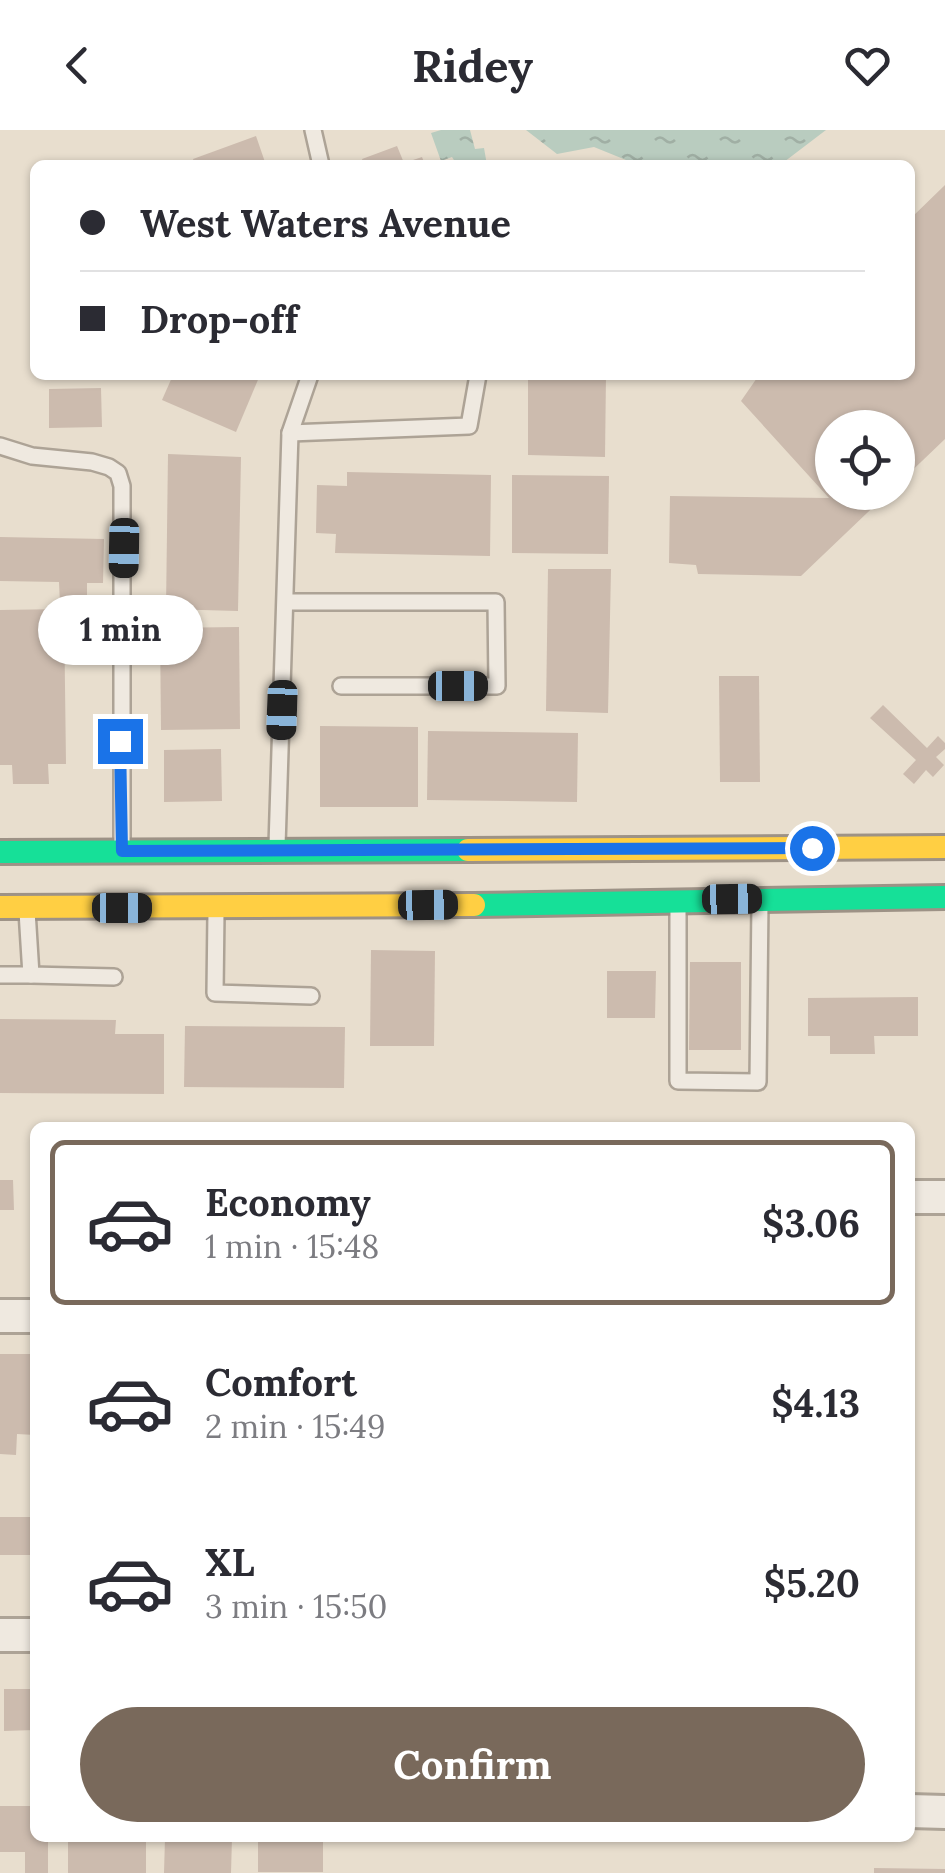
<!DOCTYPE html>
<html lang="en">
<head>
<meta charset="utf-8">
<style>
  :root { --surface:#fff; --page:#f7f7f7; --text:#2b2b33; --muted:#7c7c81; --line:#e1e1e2; --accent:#79695b }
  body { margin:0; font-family:Lora,serif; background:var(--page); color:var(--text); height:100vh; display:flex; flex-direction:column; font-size:38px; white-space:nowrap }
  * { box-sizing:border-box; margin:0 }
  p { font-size:32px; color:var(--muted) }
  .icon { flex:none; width:55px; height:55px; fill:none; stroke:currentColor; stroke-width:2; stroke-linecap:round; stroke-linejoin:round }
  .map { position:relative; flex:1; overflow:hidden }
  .details { position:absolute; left:30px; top:992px; width:885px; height:720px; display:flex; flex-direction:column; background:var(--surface); border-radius:15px; box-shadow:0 2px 8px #0004 }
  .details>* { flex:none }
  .top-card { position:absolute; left:30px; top:30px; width:885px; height:220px; border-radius:15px; box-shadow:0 2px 8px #0004; display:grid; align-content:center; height:220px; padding:0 50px; background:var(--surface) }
  .fabs { position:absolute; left:815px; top:280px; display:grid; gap:20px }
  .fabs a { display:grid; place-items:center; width:100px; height:100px; border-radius:50%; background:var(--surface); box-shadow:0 2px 8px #0004; font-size:50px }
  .end { position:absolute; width:45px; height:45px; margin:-22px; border:12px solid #1a73e8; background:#fff; box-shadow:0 0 0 5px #fff }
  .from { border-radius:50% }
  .bubble { position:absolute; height:70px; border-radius:35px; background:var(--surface); box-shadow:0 2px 8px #0004; font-size:32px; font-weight:800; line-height:70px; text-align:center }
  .car { position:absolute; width:30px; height:60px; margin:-30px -15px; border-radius:12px; box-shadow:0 0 8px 2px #0007; background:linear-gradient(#222 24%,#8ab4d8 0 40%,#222 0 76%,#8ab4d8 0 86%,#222 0) }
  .top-card b { display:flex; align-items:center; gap:35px; height:95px; font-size:38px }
  .top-card b+b { border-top:2px solid var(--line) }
  .top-card i { width:25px; height:25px; background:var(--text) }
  ul { padding:18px 0 0; list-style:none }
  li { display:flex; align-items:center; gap:30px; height:165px; margin:0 20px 15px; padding:0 30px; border:5px solid transparent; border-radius:15px }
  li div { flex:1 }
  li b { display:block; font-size:38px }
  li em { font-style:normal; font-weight:800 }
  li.active { border-color:var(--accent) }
  li>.icon { width:90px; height:90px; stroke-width:1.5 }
  .button { display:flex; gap:20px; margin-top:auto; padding:20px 50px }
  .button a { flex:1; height:115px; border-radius:60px; background:var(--accent); color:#fff; font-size:40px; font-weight:800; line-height:115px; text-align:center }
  header { display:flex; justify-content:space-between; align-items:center; height:130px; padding:0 50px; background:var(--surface); font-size:45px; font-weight:800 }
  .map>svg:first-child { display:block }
  .water { fill:url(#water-ripples) }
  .building { fill:#ccbbae }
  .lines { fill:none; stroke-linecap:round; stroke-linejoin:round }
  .lane-casing { stroke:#ada396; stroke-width:20 }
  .street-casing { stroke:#ada396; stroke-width:38 }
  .fast-casing { stroke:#9d9286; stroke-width:28 }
  .slow-casing { stroke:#9d9286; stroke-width:28 }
  .lane { stroke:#efe9e0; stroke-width:15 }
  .street { stroke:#efe9e0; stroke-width:32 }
  .fast { stroke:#16e098; stroke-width:22 }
  .slow { stroke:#ffcf43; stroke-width:22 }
  .route { stroke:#1a73e8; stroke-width:12 }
</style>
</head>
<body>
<header><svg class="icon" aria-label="back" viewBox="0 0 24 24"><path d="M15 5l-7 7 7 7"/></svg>Ridey<svg class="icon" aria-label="heart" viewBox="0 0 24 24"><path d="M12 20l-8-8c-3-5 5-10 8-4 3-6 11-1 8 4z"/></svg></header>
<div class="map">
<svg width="945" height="1743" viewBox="0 0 945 1743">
  <defs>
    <pattern id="water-ripples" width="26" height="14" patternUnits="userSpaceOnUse" patternTransform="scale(2.5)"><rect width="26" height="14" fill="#b9ccbf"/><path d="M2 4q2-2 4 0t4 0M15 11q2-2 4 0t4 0" fill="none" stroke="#a0afa4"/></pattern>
  </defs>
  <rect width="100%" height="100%" fill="#e8dece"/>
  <g class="water">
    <path d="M441 0H470L475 19 484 18 487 35H457L452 27 441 31 431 3Z"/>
    <path d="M526 0H826L780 35H713L704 32 626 30 594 17 557 24Z"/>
  </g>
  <g class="building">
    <path d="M256 6 266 35H195L193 29Z"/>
    <path d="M397 16 404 33 422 27 425 35H364L362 29Z"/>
    <path d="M945 55V309L898 354V298H832V362H889L801 446 698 444 696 435 669 433 670 366 829 368 741 271 759 245H910V89Z"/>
    <path d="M173 245H260L236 302 162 270Z"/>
    <path d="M528 245H606L605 327 528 325Z"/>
    <path d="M101 258 102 297 49 298V259Z"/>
    <path d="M168 324 241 327 238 481 166 479Z"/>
    <path d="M347 342 491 345 490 426 335 423 336 404 316 403 317 355 347 356Z"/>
    <path d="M512 345 609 346 608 424 512 423Z"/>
    <path d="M0 407 104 409 103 453H87V475L60 474 59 452 0 451Z"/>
    <path d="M548 439H611L608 583 546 581Z"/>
    <path d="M64 479 66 634H48L49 654H13L12 635H0V480Z"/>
    <path d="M239 497 240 599 161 600 160 498Z"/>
    <path d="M719 546H759L760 652H720Z"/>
    <path d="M883 575 927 618 938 606 945 613V619L936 627 944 635 933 647 926 640 914 654 903 644 916 630 870 588Z"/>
    <path d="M320 596 418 597V677H320Z"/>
    <path d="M428 601 578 603 577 672 427 670Z"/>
    <path d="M221 619 222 671 164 672V620Z"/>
    <path d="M371 820 435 821 434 916H370Z"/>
    <path d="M690 832H741V920H689Z"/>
    <path d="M607 841H656L655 888H607Z"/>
    <path d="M918 867V906H874L875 924H830V906H808V868Z"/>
    <path d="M0 889 116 890 115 904H164V964L0 963Z"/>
    <path d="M185 896 345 897 344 958 184 957Z"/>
    <path d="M0 1050H13L14 1080H0Z"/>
    <path d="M0 1224H35V1305L17 1304 16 1325 0 1324Z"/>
    <rect x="0" y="1387" width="35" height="38"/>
    <path d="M4 1559H35V1600L4 1601Z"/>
    <path d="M0 1676H35V1708H48V1743H25V1722H0Z"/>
    <rect x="68" y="1708" width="78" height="35"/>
    <path d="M165 1708H232L231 1743H164Z"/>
    <rect x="258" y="1708" width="65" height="34"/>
    <path d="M874 1738 945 1739V1743H874Z"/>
  </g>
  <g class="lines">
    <defs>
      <g id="lane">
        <path d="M313 0 321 35"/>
        <path d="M290 303 469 296 478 245"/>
        <path d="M0 316 32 326 92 332 109 337 118 343 122 356V716"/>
        <path d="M286 472H496L497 556H341"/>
        <path d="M277 716 290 303 310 245"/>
        <path d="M678 773V951L758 952 760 772"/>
        <path d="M27 781 31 845 114 847"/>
        <path d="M216 782 215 863 311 866"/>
        <path d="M0 845H31"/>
      </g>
      <g id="street">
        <path d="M910 1067H945"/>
        <path d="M0 1186H35"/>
        <path d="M0 1505H35"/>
        <path d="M910 1681 945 1682"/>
      </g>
      <g id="fast">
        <path d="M0 722 468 720"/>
        <path d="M474 775 945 767"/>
      </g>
      <g id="slow">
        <path d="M468 720 945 717"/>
        <path d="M0 777 474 775"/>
      </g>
    </defs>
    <use href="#lane" class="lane-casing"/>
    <use href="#street" class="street-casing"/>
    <use href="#fast" class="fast-casing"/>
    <use href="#slow" class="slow-casing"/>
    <use href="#lane" class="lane"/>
    <use href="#street" class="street"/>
    <use href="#fast" class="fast"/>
    <use href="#slow" class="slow"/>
  </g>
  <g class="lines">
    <path class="route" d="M120 611 122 721 812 718"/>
  </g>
</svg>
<div class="fabs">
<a><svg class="icon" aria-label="locate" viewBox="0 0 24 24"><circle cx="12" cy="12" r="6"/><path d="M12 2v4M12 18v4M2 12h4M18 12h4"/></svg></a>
</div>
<i class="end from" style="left:812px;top:718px"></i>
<i class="end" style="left:120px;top:611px"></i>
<div class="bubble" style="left:38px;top:465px;width:165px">1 min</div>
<i class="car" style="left:124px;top:418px;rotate:181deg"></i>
<i class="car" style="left:458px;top:556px;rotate:90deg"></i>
<i class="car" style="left:282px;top:580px;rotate:182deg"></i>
<i class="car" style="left:732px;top:769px;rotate:89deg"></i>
<i class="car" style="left:428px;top:775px;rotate:89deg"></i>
<i class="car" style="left:122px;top:778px;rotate:90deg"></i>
<div class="top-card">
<b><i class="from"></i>West Waters Avenue</b>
<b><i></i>Drop-off</b>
</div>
<section class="details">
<ul>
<li class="active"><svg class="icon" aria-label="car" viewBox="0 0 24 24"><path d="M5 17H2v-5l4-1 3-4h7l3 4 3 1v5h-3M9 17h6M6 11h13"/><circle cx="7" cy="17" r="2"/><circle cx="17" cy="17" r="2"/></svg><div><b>Economy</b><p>1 min · 15:48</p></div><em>$3.06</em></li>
<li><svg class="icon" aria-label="car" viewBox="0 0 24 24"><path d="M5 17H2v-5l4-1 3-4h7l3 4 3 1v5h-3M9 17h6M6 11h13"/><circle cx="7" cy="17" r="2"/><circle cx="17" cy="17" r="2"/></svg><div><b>Comfort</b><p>2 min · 15:49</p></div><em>$4.13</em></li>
<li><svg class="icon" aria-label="car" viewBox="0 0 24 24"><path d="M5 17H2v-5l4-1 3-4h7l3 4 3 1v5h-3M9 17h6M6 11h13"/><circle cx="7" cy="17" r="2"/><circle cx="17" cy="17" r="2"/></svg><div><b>XL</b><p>3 min · 15:50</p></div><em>$5.20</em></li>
</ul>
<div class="button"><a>Confirm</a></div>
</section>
</div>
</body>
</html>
